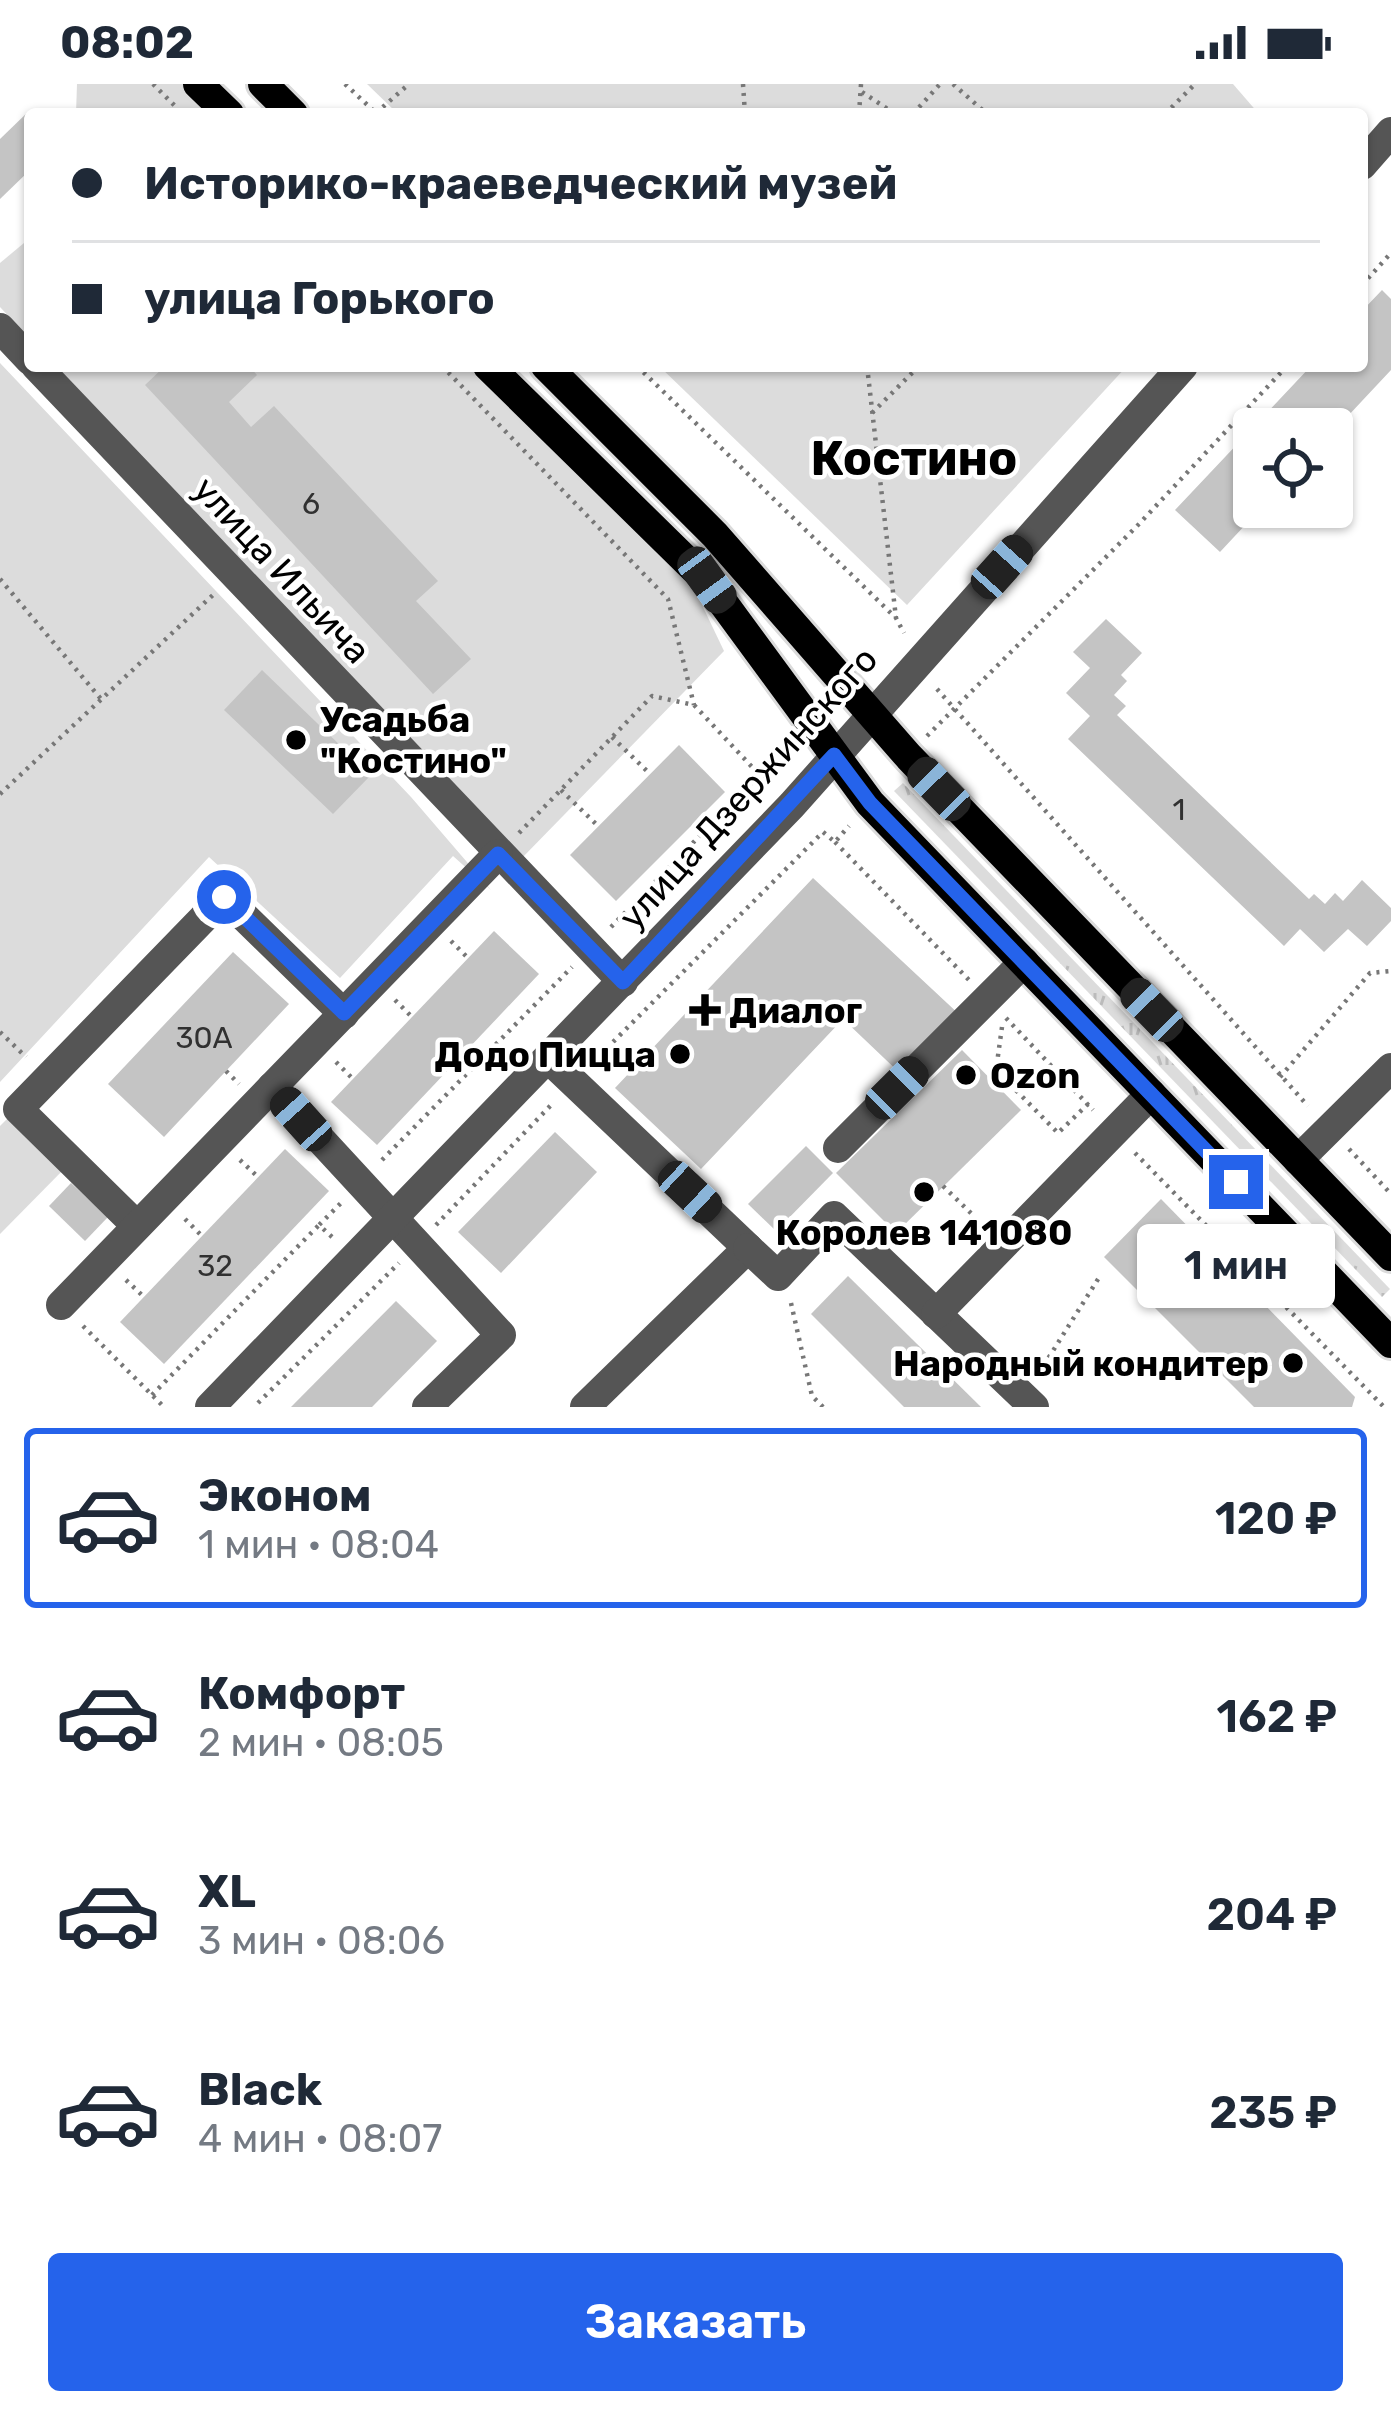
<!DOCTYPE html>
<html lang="ru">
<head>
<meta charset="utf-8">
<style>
  :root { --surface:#fff; --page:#f6f6f7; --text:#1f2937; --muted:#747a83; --line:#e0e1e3; --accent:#2563eb }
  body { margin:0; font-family:Rubik,sans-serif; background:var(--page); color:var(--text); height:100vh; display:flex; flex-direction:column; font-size:45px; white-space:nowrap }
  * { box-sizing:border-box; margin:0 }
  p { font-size:39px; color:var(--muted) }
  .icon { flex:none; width:66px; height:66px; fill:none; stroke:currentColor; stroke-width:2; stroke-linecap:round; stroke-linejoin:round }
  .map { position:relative; height:1323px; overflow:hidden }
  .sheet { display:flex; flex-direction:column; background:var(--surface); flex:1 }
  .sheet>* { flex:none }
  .top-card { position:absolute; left:24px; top:24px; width:1344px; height:264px; border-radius:12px; box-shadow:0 3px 9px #0004; display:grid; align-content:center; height:264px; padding:0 48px; background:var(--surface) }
  .buttons { position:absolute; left:1233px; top:324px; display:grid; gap:24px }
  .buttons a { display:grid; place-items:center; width:120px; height:120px; border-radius:12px; background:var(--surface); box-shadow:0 3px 9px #0004; font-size:60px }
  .end { position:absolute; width:54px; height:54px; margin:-27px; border:15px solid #2563eb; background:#fff; box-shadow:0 0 0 6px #fff }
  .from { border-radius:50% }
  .bubble { position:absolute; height:84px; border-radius:12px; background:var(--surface); box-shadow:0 3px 9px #0004; font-size:39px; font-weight:600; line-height:84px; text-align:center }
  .car { position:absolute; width:36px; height:72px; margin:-36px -18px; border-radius:15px; box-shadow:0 0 9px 3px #0007; background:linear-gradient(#222 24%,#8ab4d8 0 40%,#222 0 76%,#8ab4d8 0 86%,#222 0) }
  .top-card b { display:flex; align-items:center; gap:42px; height:114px; font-size:45px }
  .top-card b+b { border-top:3px solid var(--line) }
  .top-card i { width:30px; height:30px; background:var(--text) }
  ul { padding:21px 0 0; list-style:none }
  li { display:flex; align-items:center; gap:36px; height:180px; margin:0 24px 18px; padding:0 24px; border:6px solid transparent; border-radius:12px }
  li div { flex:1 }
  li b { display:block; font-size:45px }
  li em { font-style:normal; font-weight:600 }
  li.on { border-color:var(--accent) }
  li>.icon { width:108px; height:108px; stroke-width:1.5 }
  .button { display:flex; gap:24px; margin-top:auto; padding:24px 48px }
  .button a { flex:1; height:138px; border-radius:12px; background:var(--accent); color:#fff; font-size:48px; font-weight:600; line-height:138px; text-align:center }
  .status { display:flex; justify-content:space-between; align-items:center; height:84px; padding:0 60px; background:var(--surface); direction:ltr }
  .status svg { height:33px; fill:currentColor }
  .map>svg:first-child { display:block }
  .grass { fill:url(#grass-tufts) }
  .park { fill:#dcdcdc }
  .building { fill:#c4c4c4 }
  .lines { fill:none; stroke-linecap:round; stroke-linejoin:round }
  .major-casing { stroke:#dbdbdb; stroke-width:36 }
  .path { stroke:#777; stroke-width:4.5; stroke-dasharray:3 6; stroke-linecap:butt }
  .minor { stroke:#555; stroke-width:30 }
  .major { stroke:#000; stroke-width:30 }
  .route { stroke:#2563eb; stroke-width:15 }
  .poi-dot { fill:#000; stroke:#fff; stroke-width:4.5 }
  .labels { text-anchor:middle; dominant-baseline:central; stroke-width:9; stroke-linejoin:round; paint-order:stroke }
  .number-label { font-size:30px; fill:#313131 }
  .street-label { font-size:36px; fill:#000; stroke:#fff }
  .poi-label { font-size:36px; font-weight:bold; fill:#000; stroke:#fff; text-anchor:start }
  .district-label { font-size:48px; font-weight:bold; fill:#000; stroke:#fff }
</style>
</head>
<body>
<div class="status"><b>08:02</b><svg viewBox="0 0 49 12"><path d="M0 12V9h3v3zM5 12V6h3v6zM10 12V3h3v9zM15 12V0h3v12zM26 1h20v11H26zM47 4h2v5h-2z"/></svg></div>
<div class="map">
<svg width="1391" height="1323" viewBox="0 0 1391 1323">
  <defs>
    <pattern id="grass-tufts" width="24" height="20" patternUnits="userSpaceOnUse" patternTransform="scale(3)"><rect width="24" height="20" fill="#dcdcdc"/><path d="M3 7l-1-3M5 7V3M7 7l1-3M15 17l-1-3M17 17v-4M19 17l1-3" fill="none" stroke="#bbb"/></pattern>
  </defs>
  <rect width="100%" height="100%" fill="#fff"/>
  <path class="grass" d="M903 699 1390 1205 1382 1213 894 707Z"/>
  <g class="park">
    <path d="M77 0H183L214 30H76Z"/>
    <path d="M367 0H1233L1259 30H398Z"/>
    <path d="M30 154V255L0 223V179Z"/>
    <path d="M0 279 411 713 491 806 453 772 340 894 209 773 0 998Z"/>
    <path d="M56 282H475L692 500 724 567 522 774Z"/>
    <path d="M659 282H1127L907 521Z"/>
    <path d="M13 1029 67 1082 0 1150V1042Z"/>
  </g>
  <g class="building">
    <path d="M30 26V86L0 115V55Z"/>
    <path d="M1382 206 1391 215V286L1332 349 1254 345V423H1262L1220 468 1175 426 1311 282H1362V227Z"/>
    <path d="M165 282H249L257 291 229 318 251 343 274 322 438 497 416 517 471 575 433 610 145 301Z"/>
    <path d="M1106 535 1142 569 1121 591 1127 597 1114 611 1126 622 1117 631 1309 815 1314 810 1325 820 1335 809 1343 817 1362 796 1391 824V837L1367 862 1348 845 1324 868 1300 845 1284 862 1068 655 1090 632 1066 609 1090 584 1073 568Z"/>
    <path d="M262 586 371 691 333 730 224 626Z"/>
    <path d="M679 661 725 708 616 817 570 771Z"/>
    <path d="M813 794 962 933 905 994 843 935 701 1085 615 1004Z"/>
    <path d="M494 847 539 890 377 1061 331 1018Z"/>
    <path d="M233 868 289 920 164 1053 108 1000Z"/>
    <path d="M962 966 1021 1026 896 1149 836 1089Z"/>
    <path d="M555 1048 597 1088 501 1189 458 1148Z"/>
    <path d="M806 1062 833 1089 776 1147 748 1120Z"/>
    <path d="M285 1065 329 1107 164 1280 120 1238Z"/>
    <path d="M71 1099 108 1133 85 1157 49 1122Z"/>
    <path d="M1161 1115 1355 1313 1352 1323H1254L1104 1173Z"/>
    <path d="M848 1192 981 1323H904L811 1230Z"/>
    <path d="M396 1217 437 1257 372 1323H291Z"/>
  </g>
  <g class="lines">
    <defs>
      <g id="major">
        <path d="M198 0 229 30"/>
        <path d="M263 0 293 30"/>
        <path d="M488 282 707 497 870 719 1391 1259"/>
        <path d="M546 282 715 451 909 673 1391 1172"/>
      </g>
    </defs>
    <use href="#major" class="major-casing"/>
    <g class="path">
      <path d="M153 0 175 22"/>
      <path d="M345 0 376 29"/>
      <path d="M743 0 745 30"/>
      <path d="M953 0 987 30"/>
      <path d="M862 8 895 30"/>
      <path d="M376 29 409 0"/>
      <path d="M859 30 861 0"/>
      <path d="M913 30 940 0"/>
      <path d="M1165 30 1195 0"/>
      <path d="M1362 201 1391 169"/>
      <path d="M442 282 668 515 694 621"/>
      <path d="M637 282 896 534 904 549"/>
      <path d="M867 282 896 534"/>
      <path d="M872 329 919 282"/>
      <path d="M0 495 101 615"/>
      <path d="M937 605 1308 1022"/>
      <path d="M927 652 1139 440 1287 282"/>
      <path d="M612 653 650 690"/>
      <path d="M561 706 598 742"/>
      <path d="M0 710 215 509"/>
      <path d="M519 749 652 612 694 621 768 700"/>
      <path d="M835 758 969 896"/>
      <path d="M611 843 758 692"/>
      <path d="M451 857 468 874"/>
      <path d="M395 916 412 933"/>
      <path d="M1006 934 1093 1026"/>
      <path d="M1002 943 996 986 1058 1049 1088 1020"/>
      <path d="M0 948 26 973"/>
      <path d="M594 977 823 748 835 758 849 742"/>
      <path d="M336 978 353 995"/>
      <path d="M226 987 239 1000"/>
      <path d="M1280 993 1370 889 1391 887"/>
      <path d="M1349 1065 1391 1110"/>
      <path d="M1135 1069 1384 1323"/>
      <path d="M240 1076 258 1093"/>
      <path d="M382 1076 572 883"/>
      <path d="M943 1102 975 1133"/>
      <path d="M185 1135 202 1152"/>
      <path d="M436 1141 553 1019"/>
      <path d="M332 1153 319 1141 341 1119"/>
      <path d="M126 1196 144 1213"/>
      <path d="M791 1219 812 1312 823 1323"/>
      <path d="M83 1242 164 1323"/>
      <path d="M1039 1289 1100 1192"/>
      <path d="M152 1311 319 1141"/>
      <path d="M258 1319 399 1179"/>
    </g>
    <g class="minor">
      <path d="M1362 81 1391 48"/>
      <path d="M0 244 30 276"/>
      <path d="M36 282 623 898"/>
      <path d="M549 975 748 1164 585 1323"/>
      <path d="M272 1003 501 1251 427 1323"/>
      <path d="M838 1064 1024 878"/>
      <path d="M1298 1076 1391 984"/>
      <path d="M137 1142 18 1025 224 813 344 930"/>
      <path d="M748 1164 778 1192 834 1132 1034 1323"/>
      <path d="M61 1221 498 770"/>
      <path d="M936 1230 1151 1010"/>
      <path d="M210 1323 792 721 1183 282"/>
    </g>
    <use href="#major" class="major"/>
  </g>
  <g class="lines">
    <path class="route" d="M224 813 344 929 498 770 623 898 834 671 870 719 1236 1098"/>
  </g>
  <g class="poi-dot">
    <circle cx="296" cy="656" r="12"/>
    <path d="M699 908h12v12h12v12h-12v12h-12v-12h-12v-12h12z"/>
    <circle cx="680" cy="970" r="12"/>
    <circle cx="966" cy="991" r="12"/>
    <circle cx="924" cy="1108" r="12"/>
    <circle cx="1293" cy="1279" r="12"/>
  </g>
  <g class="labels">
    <g class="number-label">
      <text x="311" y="420">6</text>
      <text x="1179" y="726">1</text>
      <text x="204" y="954">30А</text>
      <text x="215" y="1182">32</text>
    </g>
    <g class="street-label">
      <text transform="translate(282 486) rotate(47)">улица Ильича</text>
      <text transform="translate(748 704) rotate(-48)">улица Дзержинского</text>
    </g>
    <g class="poi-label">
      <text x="320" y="635">Усадьба<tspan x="320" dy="41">"Костино"</tspan></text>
      <text x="729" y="926">Диалог</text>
      <text x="656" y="970" text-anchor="end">Додо Пицца</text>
      <text x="990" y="991">Ozon</text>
      <text x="924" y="1148" text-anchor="middle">Королев 141080</text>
      <text x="1269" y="1279" text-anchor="end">Народный кондитер</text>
    </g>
    <g class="district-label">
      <text x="914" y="374">Костино</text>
    </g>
  </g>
</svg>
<div class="buttons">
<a><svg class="icon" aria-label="locate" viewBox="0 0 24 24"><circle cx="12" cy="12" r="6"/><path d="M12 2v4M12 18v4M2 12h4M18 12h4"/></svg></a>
</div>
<i class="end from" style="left:224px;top:813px"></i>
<i class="end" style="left:1236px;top:1098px"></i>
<div class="bubble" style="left:1137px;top:1140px;width:198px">1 мин</div>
<i class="car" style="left:1002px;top:483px;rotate:42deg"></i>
<i class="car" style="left:707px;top:496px;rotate:144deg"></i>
<i class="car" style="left:939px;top:705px;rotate:316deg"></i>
<i class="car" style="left:1152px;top:926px;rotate:316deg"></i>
<i class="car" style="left:897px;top:1004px;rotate:45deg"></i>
<i class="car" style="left:301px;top:1035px;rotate:318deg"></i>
<i class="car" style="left:690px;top:1108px;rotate:133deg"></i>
<div class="top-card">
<b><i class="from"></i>Историко-краеведческий музей</b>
<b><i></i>улица Горького</b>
</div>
</div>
<section class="sheet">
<ul>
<li class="on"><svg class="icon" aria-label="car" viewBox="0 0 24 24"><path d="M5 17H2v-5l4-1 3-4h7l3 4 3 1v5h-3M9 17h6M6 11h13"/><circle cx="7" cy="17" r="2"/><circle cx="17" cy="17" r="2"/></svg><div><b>Эконом</b><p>1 мин · 08:04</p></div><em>120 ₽</em></li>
<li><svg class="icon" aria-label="car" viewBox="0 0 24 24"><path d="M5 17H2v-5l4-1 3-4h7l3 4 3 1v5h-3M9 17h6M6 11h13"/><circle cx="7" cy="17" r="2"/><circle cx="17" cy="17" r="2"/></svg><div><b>Комфорт</b><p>2 мин · 08:05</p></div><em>162 ₽</em></li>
<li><svg class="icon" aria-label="car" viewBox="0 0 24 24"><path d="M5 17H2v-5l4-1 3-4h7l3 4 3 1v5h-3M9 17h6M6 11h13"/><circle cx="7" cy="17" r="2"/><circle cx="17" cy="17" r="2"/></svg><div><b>XL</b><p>3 мин · 08:06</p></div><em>204 ₽</em></li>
<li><svg class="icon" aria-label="car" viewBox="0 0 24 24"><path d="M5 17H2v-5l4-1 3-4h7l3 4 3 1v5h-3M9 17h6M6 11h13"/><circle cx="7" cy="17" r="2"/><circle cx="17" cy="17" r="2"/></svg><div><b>Black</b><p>4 мин · 08:07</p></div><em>235 ₽</em></li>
</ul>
<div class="button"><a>Заказать</a></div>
</section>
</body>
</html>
